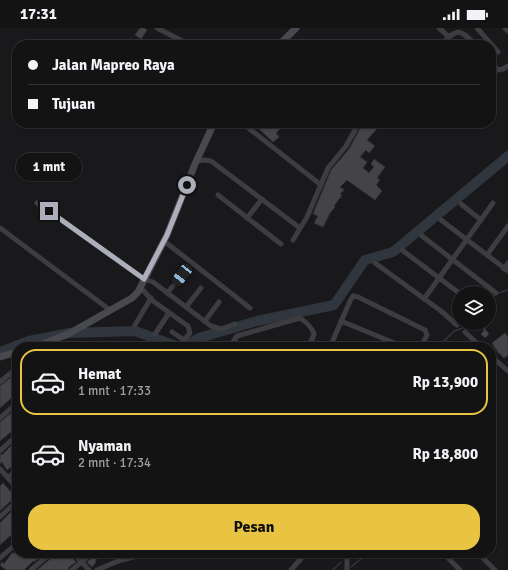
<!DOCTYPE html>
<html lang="id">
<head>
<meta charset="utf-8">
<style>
  :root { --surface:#131314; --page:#1c1c1d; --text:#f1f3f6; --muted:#9d9ea0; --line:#323234; --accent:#e9c442 }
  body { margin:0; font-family:Signika,sans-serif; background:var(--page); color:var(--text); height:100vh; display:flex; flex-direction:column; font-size:15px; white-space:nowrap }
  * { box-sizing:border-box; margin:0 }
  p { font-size:13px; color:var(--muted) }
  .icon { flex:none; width:22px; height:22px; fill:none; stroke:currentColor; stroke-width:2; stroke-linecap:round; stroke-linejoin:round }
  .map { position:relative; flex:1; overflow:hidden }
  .details { position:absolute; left:12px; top:314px; width:484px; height:216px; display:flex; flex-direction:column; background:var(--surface); border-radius:16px; box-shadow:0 1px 3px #0004,0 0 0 1px var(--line) }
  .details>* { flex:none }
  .banner { position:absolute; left:12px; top:12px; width:484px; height:88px; border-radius:16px; box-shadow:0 1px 3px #0004,0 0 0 1px var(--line); display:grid; align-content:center; height:88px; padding:0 16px; background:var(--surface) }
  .controls { position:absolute; left:452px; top:258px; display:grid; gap:8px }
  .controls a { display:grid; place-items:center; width:44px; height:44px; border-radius:50%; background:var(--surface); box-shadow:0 1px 3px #0004,0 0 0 1px var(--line); font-size:20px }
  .end { position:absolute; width:18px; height:18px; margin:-9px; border:5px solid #acaeba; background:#111; box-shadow:0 0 0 2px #111 }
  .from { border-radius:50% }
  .bubble { position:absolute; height:28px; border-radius:14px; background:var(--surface); box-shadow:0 1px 3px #0004,0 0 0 1px var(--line); font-size:13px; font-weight:700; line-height:28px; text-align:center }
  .car { position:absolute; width:12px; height:24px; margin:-12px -6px; border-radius:5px; box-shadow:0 0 3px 1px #0007; background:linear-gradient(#222 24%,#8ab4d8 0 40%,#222 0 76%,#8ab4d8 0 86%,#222 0) }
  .banner b { display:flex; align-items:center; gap:14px; height:38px; font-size:15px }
  .banner b+b { border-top:1px solid var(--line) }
  .banner i { width:10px; height:10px; background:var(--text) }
  ul { padding:7px 0 0; list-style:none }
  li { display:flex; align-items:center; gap:12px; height:66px; margin:0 8px 6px; padding:0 8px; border:2px solid transparent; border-radius:16px }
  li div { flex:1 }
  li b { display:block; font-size:15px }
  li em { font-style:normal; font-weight:700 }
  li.selected { border-color:var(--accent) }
  li>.icon { width:36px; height:36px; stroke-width:1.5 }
  .cta { display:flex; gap:8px; margin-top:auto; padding:8px 16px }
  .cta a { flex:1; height:46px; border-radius:16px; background:var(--accent); color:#111; font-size:16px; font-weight:700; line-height:46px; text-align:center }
  .status { display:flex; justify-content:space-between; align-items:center; height:28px; padding:0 20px; background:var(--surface); direction:ltr }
  .status svg { height:11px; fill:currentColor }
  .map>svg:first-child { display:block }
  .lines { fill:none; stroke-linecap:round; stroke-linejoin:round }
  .stream { stroke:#2f363e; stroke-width:1.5 }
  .river { stroke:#2f363e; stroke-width:10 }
  .building { fill:#434348; stroke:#333336 }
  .street { stroke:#3c3c41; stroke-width:5 }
  .secondary { stroke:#48494f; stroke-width:7 }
  .route { stroke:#acaeba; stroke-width:5 }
</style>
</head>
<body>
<div class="status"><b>17:31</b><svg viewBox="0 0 49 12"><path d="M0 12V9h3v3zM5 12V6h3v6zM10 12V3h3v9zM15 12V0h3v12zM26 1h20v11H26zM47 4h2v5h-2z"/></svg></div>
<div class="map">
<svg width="508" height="542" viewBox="0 0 508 542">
  <rect width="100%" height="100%" fill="#19191b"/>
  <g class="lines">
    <g class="stream">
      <path d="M498 265 508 262"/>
      <path d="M489 272 495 267"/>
      <path d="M438 319 454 303 469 298 473 295"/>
      <path d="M351 539 362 530 363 525"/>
      <path d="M333 542 341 534"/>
    </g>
    <g class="river">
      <path d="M183 319 199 310 257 293 334 277 365 232 393 224 508 128"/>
      <path d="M0 324 29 313 70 305 135 303 179 319"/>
    </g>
  </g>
  <g class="building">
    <path d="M140 0H144L147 2 141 11 135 7Z"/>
    <path d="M254 95H265L270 100 275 95H279L282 99 276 105 279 109 273 114 258 100 257 101 252 97Z"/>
    <path d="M363 95H367L370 98 373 95H382L367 112 375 118 369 125 366 122 360 129 367 134 363 140 369 145 374 139 371 136 374 131 385 139 377 150 380 152 376 157 382 163 375 172 347 152 340 159 344 162 340 166 342 167 334 178 335 179 330 185 323 199 314 195 318 188 313 186 331 142 349 121Z"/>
    <path d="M483 295H490L484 302 480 298Z"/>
    <path d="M485 301 489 306 485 310 481 306Z"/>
    <path d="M505 305 508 309V327L504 330 499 325V326L492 315Z"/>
    <path d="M17 345V365L0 380V358Z"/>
    <path d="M17 380V399L0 413V394Z"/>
    <path d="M17 412V428L12 433 15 436 7 442 2 434 0 436V427L3 426Z"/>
    <path d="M3 455 11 464 12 463 16 468 0 483V458Z"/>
    <path d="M17 478V511L12 506 0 517V495Z"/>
    <path d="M12 525H45L34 534 33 533 24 542H6L0 537 2 534 4 536Z"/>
    <path d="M55 525H62L68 530 70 528 76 534 69 539 68 542H37L54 528Z"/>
    <path d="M96 525H103L95 533 96 534 92 539 87 534 95 528Z"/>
  </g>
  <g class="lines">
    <g class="street">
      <path d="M157 0 190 17"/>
      <path d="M439 0 447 7"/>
      <path d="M477 0 498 24"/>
      <path d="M505 0 508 3"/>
      <path d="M440 17C458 0 459 0 476 17"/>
      <path d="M491 34 498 42 503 41 508 38"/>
      <path d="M242 95 321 157"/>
      <path d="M60 131 62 132"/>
      <path d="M197 133 205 132 211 133 300 200"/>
      <path d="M218 167 281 216"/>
      <path d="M37 175 144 251 153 254 211 298 221 301 235 296"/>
      <path d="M461 176 481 192"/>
      <path d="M247 190 262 171"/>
      <path d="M441 192 508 243"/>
      <path d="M0 200 110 282"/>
      <path d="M422 208 496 265"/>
      <path d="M293 212 307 189 328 140 346 118 359 95"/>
      <path d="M164 213 250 280"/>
      <path d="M402 222 459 265"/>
      <path d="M487 227 508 198"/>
      <path d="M375 235 441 283 457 297"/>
      <path d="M504 241 508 235"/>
      <path d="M141 260 153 273 188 298 190 305 183 313 184 319"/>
      <path d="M167 265 182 247"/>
      <path d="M424 271 493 175"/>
      <path d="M186 279 201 260"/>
      <path d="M205 293 219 274"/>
      <path d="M341 293 404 319"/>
      <path d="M135 297 151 270"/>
      <path d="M172 304 184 312"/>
      <path d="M465 304 481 319"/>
      <path d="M155 306 169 285"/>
      <path d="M331 316 340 319"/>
      <path d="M235 319 233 314 237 308 300 290C306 294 312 299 314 306L309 319"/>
      <path d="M292 319 310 315"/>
      <path d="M330 319 350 273 353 268 358 269 425 302 427 307 421 319"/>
      <path d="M491 328 508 343"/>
      <path d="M0 354 17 340"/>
      <path d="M0 390 17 375"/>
      <path d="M0 423 17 407"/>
      <path d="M0 441 17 460"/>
      <path d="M8 450 17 441"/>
      <path d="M0 489 17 473"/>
      <path d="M73 525 89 542"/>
      <path d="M347 525V542"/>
      <path d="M443 525 460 542"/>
      <path d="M478 525 495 542"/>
      <path d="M274 527 276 525"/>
      <path d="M0 530 17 515"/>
      <path d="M31 542 51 525"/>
      <path d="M72 542 92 525"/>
      <path d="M97 542 118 533 149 525"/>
      <path d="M291 542 306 525"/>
    </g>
    <g class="secondary">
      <path d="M279 17 296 0"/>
      <path d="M36 319 70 305 132 270 138 264 167 207 195 136 214 95"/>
      <path d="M0 329 17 324"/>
    </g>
  </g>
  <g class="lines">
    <path class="route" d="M49 183 144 251 167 207 187 157"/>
  </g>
</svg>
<div class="controls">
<a><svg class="icon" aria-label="layers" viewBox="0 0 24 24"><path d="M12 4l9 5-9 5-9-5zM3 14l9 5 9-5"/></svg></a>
</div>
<i class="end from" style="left:187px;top:157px"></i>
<i class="end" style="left:49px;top:183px"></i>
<div class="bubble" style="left:16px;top:125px;width:66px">1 mnt</div>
<i class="car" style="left:182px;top:247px;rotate:218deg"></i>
<div class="banner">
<b><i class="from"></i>Jalan Mapreo Raya</b>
<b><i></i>Tujuan</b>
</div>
<section class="details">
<ul>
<li class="selected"><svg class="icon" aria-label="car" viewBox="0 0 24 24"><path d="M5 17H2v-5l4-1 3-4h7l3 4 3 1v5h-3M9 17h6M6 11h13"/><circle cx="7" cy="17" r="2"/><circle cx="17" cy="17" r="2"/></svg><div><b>Hemat</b><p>1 mnt · 17:33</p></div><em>Rp 13,900</em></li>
<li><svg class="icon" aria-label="car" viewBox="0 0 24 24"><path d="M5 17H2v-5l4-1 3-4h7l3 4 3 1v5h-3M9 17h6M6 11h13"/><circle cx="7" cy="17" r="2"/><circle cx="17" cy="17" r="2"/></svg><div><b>Nyaman</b><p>2 mnt · 17:34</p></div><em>Rp 18,800</em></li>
</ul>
<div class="cta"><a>Pesan</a></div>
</section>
</div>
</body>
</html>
